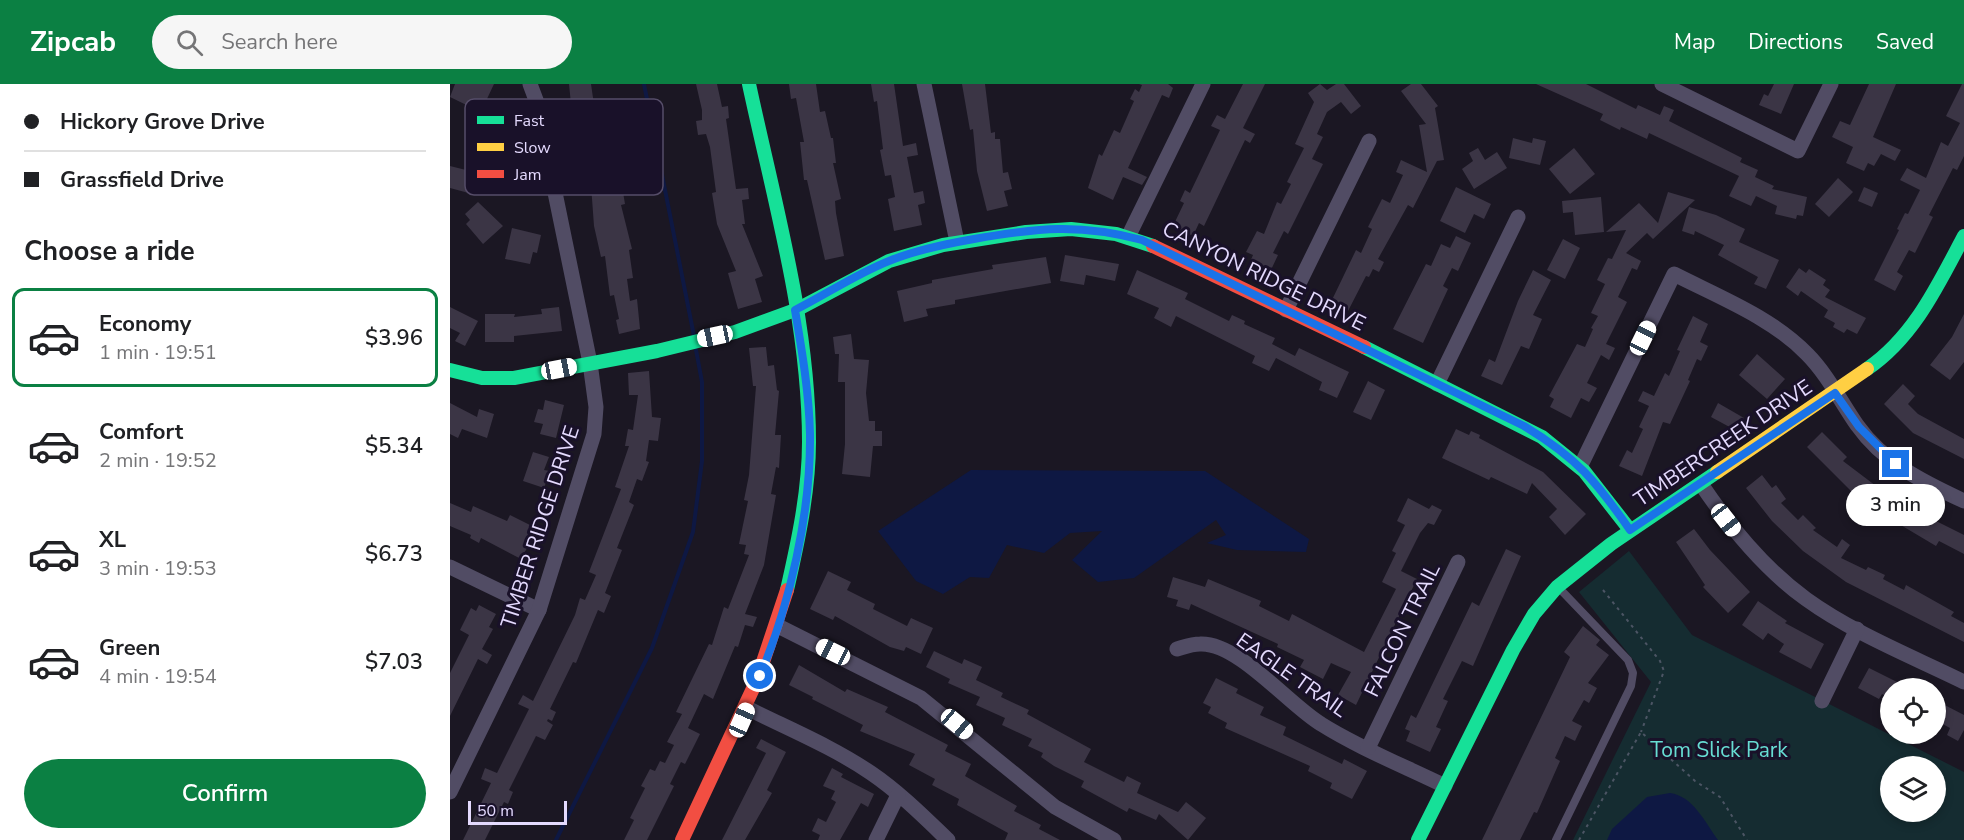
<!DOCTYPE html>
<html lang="en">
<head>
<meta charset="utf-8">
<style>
  :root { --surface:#fff; --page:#f6f6f6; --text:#202124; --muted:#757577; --line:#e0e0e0; --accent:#0b8043 }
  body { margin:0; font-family:"Nunito Sans",sans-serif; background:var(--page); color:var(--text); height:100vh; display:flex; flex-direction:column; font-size:22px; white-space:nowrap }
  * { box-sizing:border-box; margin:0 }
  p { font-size:20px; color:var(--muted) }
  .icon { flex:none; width:33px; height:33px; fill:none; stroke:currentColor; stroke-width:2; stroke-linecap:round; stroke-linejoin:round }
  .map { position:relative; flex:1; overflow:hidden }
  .details { display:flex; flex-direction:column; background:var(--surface); width:450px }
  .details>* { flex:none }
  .banner { display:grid; align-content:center; height:132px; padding:0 24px; background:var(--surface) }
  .fabs { position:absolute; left:1430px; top:594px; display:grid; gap:12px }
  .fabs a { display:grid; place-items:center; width:66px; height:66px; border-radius:50%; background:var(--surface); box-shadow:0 3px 9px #0003; font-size:30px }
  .scale { position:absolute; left:18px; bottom:15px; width:99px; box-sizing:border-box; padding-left:6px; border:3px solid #e4dafe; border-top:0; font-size:16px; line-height:21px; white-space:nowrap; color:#e4dafe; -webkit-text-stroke:4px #191129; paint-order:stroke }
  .end { position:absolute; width:27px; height:27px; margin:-14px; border:8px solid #1a73e8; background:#fff; box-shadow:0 0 0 3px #fff }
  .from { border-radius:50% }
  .bubble { position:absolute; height:42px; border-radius:21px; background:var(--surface); box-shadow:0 3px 9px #0003; font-size:20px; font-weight:600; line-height:42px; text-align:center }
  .car { position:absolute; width:18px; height:36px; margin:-18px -9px; border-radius:8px; box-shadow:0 0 4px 2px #0007; background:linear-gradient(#fff 24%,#345 0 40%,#fff 0 76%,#345 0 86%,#fff 0) }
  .banner b { display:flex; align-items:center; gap:21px; height:57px; font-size:22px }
  .banner b+b { border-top:2px solid var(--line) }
  .banner i { width:15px; height:15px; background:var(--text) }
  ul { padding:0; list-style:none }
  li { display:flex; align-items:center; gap:18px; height:99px; margin:0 12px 9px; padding:0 12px; border:3px solid transparent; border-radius:12px }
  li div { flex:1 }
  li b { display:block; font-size:22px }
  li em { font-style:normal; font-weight:600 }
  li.active { border-color:var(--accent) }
  li>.icon { width:54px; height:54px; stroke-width:1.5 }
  h2 { padding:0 24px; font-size:27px; line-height:72px }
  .button { display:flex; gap:12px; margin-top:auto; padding:12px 24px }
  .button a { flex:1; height:69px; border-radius:36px; background:var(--accent); color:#fff; font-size:24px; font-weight:600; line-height:69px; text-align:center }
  header { display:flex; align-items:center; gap:36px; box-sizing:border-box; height:84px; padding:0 30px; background:var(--accent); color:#fff }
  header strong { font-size:28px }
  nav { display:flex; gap:33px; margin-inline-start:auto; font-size:21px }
  .search { width:420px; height:54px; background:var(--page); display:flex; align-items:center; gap:15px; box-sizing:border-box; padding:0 21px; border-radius:33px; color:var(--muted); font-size:22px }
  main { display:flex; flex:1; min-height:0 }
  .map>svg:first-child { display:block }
  .green { fill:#152c31; fill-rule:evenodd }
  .water { fill:#0e1843 }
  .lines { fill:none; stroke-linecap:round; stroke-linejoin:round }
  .stream { stroke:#0e1843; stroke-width:4 }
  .building { fill:#3b3545 }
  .path { stroke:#4c5564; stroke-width:2; stroke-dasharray:3 4.5; stroke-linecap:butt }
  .lane { stroke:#514c64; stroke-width:8 }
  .street { stroke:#514c64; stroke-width:15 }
  .fast { stroke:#16e098; stroke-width:14 }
  .slow { stroke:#ffcf43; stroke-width:14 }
  .jam { stroke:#f24e42; stroke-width:14 }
  .route { stroke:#1a73e8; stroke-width:8 }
  .labels { text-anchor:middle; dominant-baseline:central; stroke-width:6; stroke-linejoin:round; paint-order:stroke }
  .street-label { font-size:21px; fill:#e4dafe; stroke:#191129 }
  .park-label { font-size:21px; fill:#67ddd3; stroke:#191129 }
  .key { fill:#191129; stroke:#564d69; stroke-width:1.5 }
  .key-label { font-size:16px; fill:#e4dafe }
</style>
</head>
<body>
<header>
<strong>Zipcab</strong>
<div class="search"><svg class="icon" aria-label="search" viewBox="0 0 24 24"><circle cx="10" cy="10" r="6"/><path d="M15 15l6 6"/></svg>Search here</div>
<nav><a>Map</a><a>Directions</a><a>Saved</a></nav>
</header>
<main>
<section class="details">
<div class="banner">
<b><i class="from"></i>Hickory Grove Drive</b>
<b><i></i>Grassfield Drive</b>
</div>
<h2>Choose a ride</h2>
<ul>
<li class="active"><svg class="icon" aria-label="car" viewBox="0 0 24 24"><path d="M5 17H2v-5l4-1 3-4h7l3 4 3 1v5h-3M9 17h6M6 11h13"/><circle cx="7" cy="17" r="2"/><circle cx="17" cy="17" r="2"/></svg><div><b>Economy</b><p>1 min · 19:51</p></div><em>$3.96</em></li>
<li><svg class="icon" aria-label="car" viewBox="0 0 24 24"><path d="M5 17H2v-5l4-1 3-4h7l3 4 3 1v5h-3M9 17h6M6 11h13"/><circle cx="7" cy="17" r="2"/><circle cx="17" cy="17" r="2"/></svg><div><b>Comfort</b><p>2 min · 19:52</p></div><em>$5.34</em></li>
<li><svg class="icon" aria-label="car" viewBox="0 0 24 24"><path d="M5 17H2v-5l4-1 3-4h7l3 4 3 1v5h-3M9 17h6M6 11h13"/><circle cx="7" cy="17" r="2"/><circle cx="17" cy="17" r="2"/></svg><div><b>XL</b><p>3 min · 19:53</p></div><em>$6.73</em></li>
<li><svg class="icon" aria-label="car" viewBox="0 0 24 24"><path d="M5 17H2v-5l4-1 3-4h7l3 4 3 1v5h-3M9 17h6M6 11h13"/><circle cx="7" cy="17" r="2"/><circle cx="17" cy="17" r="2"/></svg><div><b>Green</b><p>4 min · 19:54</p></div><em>$7.03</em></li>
</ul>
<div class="button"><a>Confirm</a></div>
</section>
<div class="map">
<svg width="1514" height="756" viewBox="0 0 1514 756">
  <rect width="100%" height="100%" fill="#1b1723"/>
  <path class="green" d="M1179 467 1242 551 1514 688V756H1123L1201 598 1129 508ZM1440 682H1485V728H1440Z"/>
  <g class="water">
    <path d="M521 386 755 387 859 455 856 468 787 466 757 459 776 451 766 436 684 494 648 498 622 476 652 447 620 449 594 469 557 461 539 494 520 493 493 510 466 497 428 447Z"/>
    <path d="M1220 709C1243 712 1255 738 1268 756H1157L1162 745 1197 713Z"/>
  </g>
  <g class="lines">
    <g class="stream">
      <path d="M194 0 244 252"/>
      <path d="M106 756 202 564 243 448 252 377V298L246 266"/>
    </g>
  </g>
  <g class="building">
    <path d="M5 0H44L36 17 63 42 43 68 22 48 37 31 0 13Z"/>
    <path d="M119 0H141L150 62 153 61 161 98 171 96 175 120 171 121 182 165 179 166 183 194 177 195 180 217 187 215 190 245 169 250 166 236 169 235 164 211 160 212 155 172 151 173 144 142 141 101 133 59H130L121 20Z"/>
    <path d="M246 0H267L272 23 278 22 279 34 276 35 286 105 298 104 299 115 292 116 295 140H292L313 192 305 195 312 218 288 225 278 189 286 187 267 140 262 109 266 108 260 63 256 50 248 51 246 37 252 36V26Z"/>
    <path d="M339 0H366L370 28 375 27 381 54H383L386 79H383L391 115 385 117 386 129 394 172 375 176 357 96H354L350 58H354L346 14 341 15Z"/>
    <path d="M421 0H444L453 62 466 59 468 71 457 73 464 109 473 107 475 119 468 121 472 141 444 147 438 115 445 113 441 91 435 92 430 66 433 65 427 17 424 18Z"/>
    <path d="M512 0H535L541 49 545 48V55H550L553 89 558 88 562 105 554 107 558 122 537 127 527 87 523 45 520 46Z"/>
    <path d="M689 0H718L723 4 719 14 712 11 678 84 697 93 692 101 673 93 663 116 638 104 649 70 652 72 664 46 670 49 684 17 680 15 685 5 689 8 692 1Z"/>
    <path d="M793 0H815L793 44 805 50 800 59 795 56 754 142 749 139 743 152 723 142 734 119 730 117 735 106 740 109 770 46 761 42 767 31 775 35Z"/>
    <path d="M870 0 877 6 886 0H894L911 22 901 30 891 18 877 28 867 50 873 53 862 75 873 80 838 150 834 147 823 169 828 171 820 188 800 178 803 171 796 168 807 147 814 150 827 118 831 120 841 100 837 98 854 64 845 60 864 18 858 9Z"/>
    <path d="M961 0H971L988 22 985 24 994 76 987 77 963 124 958 121 928 175 934 178 929 188 923 185 919 193 916 192 898 227 881 218 906 166 911 169 922 145 918 143 932 115 940 119 953 91 946 88 951 76 977 88 969 41 976 40 951 7Z"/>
    <path d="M1086 0H1136L1186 25 1188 21 1210 31 1214 22 1224 26 1219 37 1292 74 1290 78 1308 86 1305 93 1324 102 1322 105 1357 113 1353 132 1347 131 1346 135 1325 130 1327 122 1306 112 1301 122 1279 112 1289 92 1199 49 1197 55 1171 43 1170 46 1150 36 1153 30Z"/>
    <path d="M1324 0H1344L1331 30 1309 21 1314 10 1318 12Z"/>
    <path d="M1419 0H1446L1423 53 1451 66 1445 77 1431 70 1424 82 1418 79 1414 87 1396 79 1403 63 1382 53 1390 37 1400 41Z"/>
    <path d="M1512 0H1514V72L1507 86 1503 84 1479 131 1483 133 1465 169 1459 166 1447 188 1453 192 1445 207 1424 196 1449 146 1447 145 1455 129 1458 130 1470 106 1450 96 1457 84 1476 94 1491 58 1498 62 1510 39 1496 32Z"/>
    <path d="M1063 54 1082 59 1083 54 1096 57 1090 81 1059 74Z"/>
    <path d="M1028 64 1035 76 1047 68 1057 84 1024 105 1012 85 1023 77 1019 69Z"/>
    <path d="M1124 64 1145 90 1120 110 1099 85Z"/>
    <path d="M18 76 40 81 36 97 31 95 26 111 0 104V82L16 86Z"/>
    <path d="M1388 94 1403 108 1379 133 1365 120Z"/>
    <path d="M1006 103 1041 120 1034 135 1024 130 1015 149 990 137Z"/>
    <path d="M1414 103 1428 109 1422 123 1408 117Z"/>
    <path d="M1218 108 1245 116 1203 155 1197 149 1176 169 1191 177 1187 186 1182 184 1168 213 1177 218 1156 260 1165 264 1159 276 1151 271 1137 299 1147 304 1139 318 1131 314 1121 334 1100 323 1104 315 1099 312 1127 260 1135 263 1143 245 1141 244 1148 232 1141 229 1155 200 1147 196 1158 174 1162 175 1176 146 1156 148 1189 119 1208 139Z"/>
    <path d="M1151 113 1154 148 1125 151 1123 128 1113 129 1112 117Z"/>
    <path d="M28 118 53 142 33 160 16 140 20 136 15 130Z"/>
    <path d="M1239 123 1266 131 1295 145 1289 158 1329 176 1316 205 1304 200 1308 193 1268 171 1274 161 1245 147 1244 151 1232 147Z"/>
    <path d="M62 144 91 151 87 169 83 168 80 180 55 175Z"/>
    <path d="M1006 152 1021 159 1008 187 1002 184 993 202 998 205 973 259 943 245 976 180 981 182 991 160 1000 164Z"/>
    <path d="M1113 155 1130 164 1115 195 1097 186Z"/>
    <path d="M615 171 669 180 665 197 636 191 634 201 610 197Z"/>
    <path d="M596 173 601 199 505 216V220L476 225 478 232 454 238 447 207 482 199V196L543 185 542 181Z"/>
    <path d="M1349 184 1356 189 1359 185 1376 196 1373 201 1380 206 1375 213 1416 234 1407 250 1397 245 1394 249 1383 243 1385 239 1374 233 1378 226 1351 207 1348 212 1336 203Z"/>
    <path d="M687 186 738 209 735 215 779 237 782 231 795 237 794 240 825 254 822 260 845 272 849 264 899 288 887 314 869 306 872 298 826 274 819 287 802 279 805 272 726 232 721 243 704 234 709 224 677 210Z"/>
    <path d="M1083 186 1101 196 1083 231 1092 235 1079 265 1071 262 1052 301 1031 292 1039 275 1045 278 1068 217Z"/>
    <path d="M0 223 28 237 15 262 5 257 10 249 0 244Z"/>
    <path d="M109 223 112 247 64 252V258H35V230H65L64 233 92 230 91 225Z"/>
    <path d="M1514 230V278L1500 296 1480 281 1502 253Z"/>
    <path d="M1243 232 1258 240 1250 258 1258 262 1251 277 1247 275 1238 296 1240 297 1220 340 1213 338 1192 392 1169 382 1177 366 1182 369 1193 345 1189 343 1199 322 1188 317 1193 307 1204 312 1215 289 1219 292 1230 267 1227 266Z"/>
    <path d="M401 250 404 275 419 276 416 309 419 337H425V347H432V362H423L420 393 392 390 395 360V298H388L389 270H385L383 253Z"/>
    <path d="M316 263 318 282 324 281 327 306 329 307 325 351H331L329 384 326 383 321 410 326 411 314 481 295 530 307 533 303 543 295 541 288 563 285 562 263 615 254 610 238 644 250 650 235 680 231 678 220 700 224 702 197 756H174L184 736 180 734 195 704 191 702 200 685 205 687 210 677 215 679 224 661 217 658 232 630 226 628 259 560 262 561 274 523 278 525 299 471 294 470 296 461 289 460 298 417 294 416 299 391 306 302H303L299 264Z"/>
    <path d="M1307 270 1335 295 1317 315 1289 291Z"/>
    <path d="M199 287 202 333 211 334 208 357 199 356 196 377 199 378 192 397 187 395 179 418 184 421 167 464 172 466 155 509 161 512 154 529 148 526 126 579 123 578 100 625 106 628 102 637 98 635 97 637 103 641 95 656 86 652 59 706 63 708 58 720 54 718 35 756H13L41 699 31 695 35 684 47 689 79 625 68 620 73 611 83 617 125 531 130 514 135 516 146 491 139 488 171 405 165 403 179 362H175L178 345 183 346 188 311H179L178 289Z"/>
    <path d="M918 297 935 306 921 336 903 328Z"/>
    <path d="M1453 300 1465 312 1458 320 1468 330 1514 355V375L1463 349 1434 320Z"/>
    <path d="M95 316 114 321 106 354 90 350 93 340 84 338 88 325 93 326Z"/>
    <path d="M0 319 27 333 29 325 44 330 37 354 12 345 8 354 0 350Z"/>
    <path d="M1268 319 1294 334 1287 347 1261 333Z"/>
    <path d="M1006 345 1019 351 1021 347 1030 351 1029 354 1093 388 1136 430 1115 451 1099 433 1107 425 1082 399 1077 410 1041 393 1039 396 992 374Z"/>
    <path d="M1372 348 1397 373 1393 377 1430 405 1428 408 1514 451V470L1489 457 1486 462 1449 440 1416 424 1414 426 1398 413 1402 408 1357 363Z"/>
    <path d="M83 368 99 373 94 386 100 387 94 404 73 397Z"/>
    <path d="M1312 391 1322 404 1326 401 1336 415 1331 419 1348 436 1353 431 1366 444 1363 446 1387 463 1392 455 1400 461 1391 474 1416 486 1418 483 1435 491 1433 495 1454 506 1456 501 1504 528 1501 532 1514 539V558L1396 498 1353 467 1322 437 1296 404Z"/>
    <path d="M958 414 979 425 982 421 992 426 984 441 978 439 970 449 951 487 967 495 906 621 888 611 901 588 881 579 873 595 850 583 854 576 827 563 828 560 741 520 739 526 726 522 728 516 717 513 723 493 755 503 758 495 811 517 809 522 839 537 842 530 914 568 946 505 932 498 946 469 942 467 955 441 947 437Z"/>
    <path d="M0 419 21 428 23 422 57 437 60 431 82 442 78 450 83 453 71 475 31 454 29 459 20 454 21 451 0 442Z"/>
    <path d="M1244 445 1260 466 1300 508 1278 529 1253 503 1255 501 1226 458Z"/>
    <path d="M1056 465 1071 472 1023 582 1012 577 993 615 998 617 986 643 991 645 980 668 956 657 960 647 955 645 961 631 966 634 1022 518 1029 522Z"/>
    <path d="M378 487 401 498 397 506 425 520 423 525 457 542 461 534 483 544 471 570 456 563 454 567 440 563 385 532 383 536 360 525Z"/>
    <path d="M1308 517 1337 537 1335 539 1374 560 1361 585 1329 568 1334 560 1318 549 1313 556 1292 541Z"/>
    <path d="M29 521 46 530 39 543 43 545 32 565 42 571 37 580 28 575 0 632V589L19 551 10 546 21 524 26 527Z"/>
    <path d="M1133 542 1150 556 1146 561 1159 571 1138 599 1147 604 1139 619 1134 616 1122 637 1132 642 1125 657 1115 652 1105 674 1110 677 1087 729 1084 728 1070 756H1032L1120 573 1114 568Z"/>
    <path d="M484 567 512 580 514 575 532 583 526 596 553 609 551 613 579 626 577 630 641 665 634 678 674 698 677 692 691 699 687 709 728 728 736 718 756 734 738 756 709 730 706 736 679 724 677 728 631 703 634 697 604 682 591 673 593 669 578 662 582 655 552 641 555 634 526 621 530 613 498 599 500 595 476 583Z"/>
    <path d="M349 581 395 608 397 605 438 623 435 628 498 661 495 667 521 680 515 692 567 722 564 727 591 741 589 745 610 756H555L558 749 507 721 509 715 482 701 485 695 459 681 465 670 410 647 413 641 362 615 363 613 339 601Z"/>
    <path d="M1419 584 1459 604H1440V614L1432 610 1429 615 1408 604Z"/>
    <path d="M766 594 788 605 786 609 814 623 810 631 836 643 833 651 892 680 894 675 917 687 902 715 880 704 882 699 858 687 860 682 775 644 777 639 758 629 761 623 753 619Z"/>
    <path d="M1485 616 1514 631V646L1508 657 1497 651 1500 644 1485 636Z"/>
    <path d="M311 655 336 668 317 706 322 709 295 756H272L316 669 306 664Z"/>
    <path d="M382 684 393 690 391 693 424 710 418 723 411 719 390 756H368L370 751 362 747 368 734 376 738 386 718 381 715 385 707 373 702Z"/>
  </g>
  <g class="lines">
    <g class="path">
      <path d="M1153 506 1210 577 1214 587 1191 648"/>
      <path d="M1129 756 1191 648 1245 697 1270 713 1297 756"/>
    </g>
    <path class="lane" d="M1106 756 1181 602 1183 589 1178 576 1109 504"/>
    <g class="street">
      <path d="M474 0 507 158"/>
      <path d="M1212 0 1348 67 1381 0"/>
      <path d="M678 153 753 0"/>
      <path d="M836 226 919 57"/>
      <path d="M987 300 1068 133"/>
      <path d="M1130 383 1224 190C1269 213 1321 233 1357 270 1377 290 1391 318 1407 341 1434 379 1473 398 1514 417"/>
      <path d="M1251 400C1280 443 1313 484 1356 515 1403 549 1461 572 1514 598"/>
      <path d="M0 483 89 526"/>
      <path d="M328 542 471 614 605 723 664 756"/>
      <path d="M727 565C734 563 742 560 750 560 788 558 839 621 871 640 909 664 954 682 995 702"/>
      <path d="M1372 617 1407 545"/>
      <path d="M297 624C339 645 383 663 421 689 449 708 474 733 498 756"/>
      <path d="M918 664 1008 478"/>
      <path d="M0 708 89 526 144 350 146 323 140 279 86 16 80 0"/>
      <path d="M426 756 448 711"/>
    </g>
    <g class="fast">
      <path d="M299 0C324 117 359 237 359 358 359 407 348 458 337 506"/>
      <path d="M914 263 1092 353 1134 387 1180 446"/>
      <path d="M1417 285C1464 253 1488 201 1514 152"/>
      <path d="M0 286 32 294H64L207 267 285 248 348 225 439 177 493 161 576 148 621 145 666 150 703 162"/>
      <path d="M968 756 1063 566 1084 530 1107 503 1161 460 1267 388"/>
    </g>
    <path class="slow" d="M1267 388 1417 285"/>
    <g class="jam">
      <path d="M703 162 914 263"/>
      <path d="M232 756 307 596 337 506"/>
    </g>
  </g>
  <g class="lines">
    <path class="route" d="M310 592C340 520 361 428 360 350 359 308 352 267 345 226 377 210 406 190 439 177 466 166 495 160 524 155 588 144 629 139 692 156L1074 342C1127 374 1146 397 1180 446L1385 309 1409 343 1446 380"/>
  </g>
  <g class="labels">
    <g class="street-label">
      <text transform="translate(814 192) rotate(26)">CANYON RIDGE DRIVE</text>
      <text transform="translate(1273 359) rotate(-34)">TIMBERCREEK DRIVE</text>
      <text transform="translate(90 443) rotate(-72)">TIMBER RIDGE DRIVE</text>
      <text transform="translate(952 546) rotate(-64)">FALCON TRAIL</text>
      <text transform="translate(842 591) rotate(35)">EAGLE TRAIL</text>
    </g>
    <g class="park-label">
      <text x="1269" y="666">Tom Slick Park</text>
    </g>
  </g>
  <rect x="15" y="15" width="198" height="96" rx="9" class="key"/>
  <rect x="27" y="32" width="27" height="8" fill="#16e098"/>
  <rect x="27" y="59" width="27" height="8" fill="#ffcf43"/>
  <rect x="27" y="86" width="27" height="8" fill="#f24e42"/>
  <g class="key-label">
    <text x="64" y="42">Fast</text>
    <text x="64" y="69">Slow</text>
    <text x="64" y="96">Jam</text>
  </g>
</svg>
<div class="fabs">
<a><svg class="icon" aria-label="locate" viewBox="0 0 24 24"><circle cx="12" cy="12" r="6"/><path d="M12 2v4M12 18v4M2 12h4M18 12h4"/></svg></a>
<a><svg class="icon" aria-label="layers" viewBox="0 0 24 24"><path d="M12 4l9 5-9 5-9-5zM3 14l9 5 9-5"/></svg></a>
</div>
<div class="scale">50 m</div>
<i class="end from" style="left:310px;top:592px"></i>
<i class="end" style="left:1446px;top:380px"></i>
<div class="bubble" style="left:1396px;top:400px;width:99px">3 min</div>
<i class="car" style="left:265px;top:252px;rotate:258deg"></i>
<i class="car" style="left:1193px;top:254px;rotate:26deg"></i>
<i class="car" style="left:109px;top:285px;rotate:79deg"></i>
<i class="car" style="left:1276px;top:436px;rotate:142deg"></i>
<i class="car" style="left:383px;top:568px;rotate:296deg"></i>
<i class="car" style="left:292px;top:636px;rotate:24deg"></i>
<i class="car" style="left:507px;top:640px;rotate:130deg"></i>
</div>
</main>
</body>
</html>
